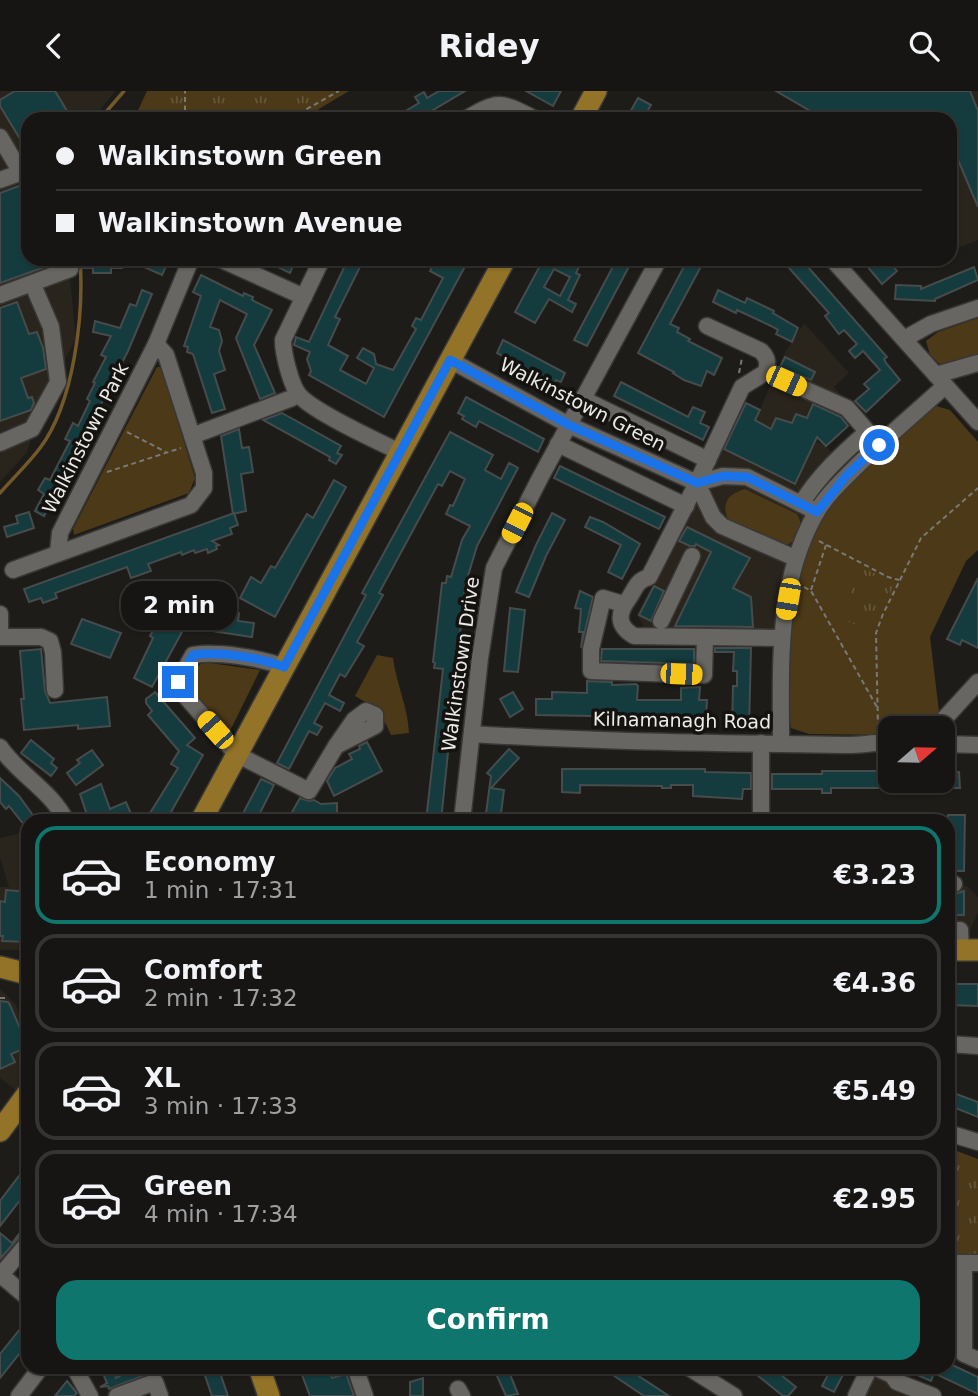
<!DOCTYPE html>
<html lang="en">
<head>
<meta charset="utf-8">
<style>
  :root { --surface:#161513; --page:#232221; --text:#f1f3f6; --muted:#9e9fa0; --line:#353433; --accent:#0f766e }
  body { margin:0; font-family:"DejaVu Sans",sans-serif; background:var(--page); color:var(--text); height:100vh; display:flex; flex-direction:column; font-size:26px; white-space:nowrap }
  * { box-sizing:border-box; margin:0 }
  p { font-size:23px; color:var(--muted) }
  .icon { flex:none; width:38px; height:38px; fill:none; stroke:currentColor; stroke-width:2; stroke-linecap:round; stroke-linejoin:round }
  .map { position:relative; flex:1; overflow:hidden }
  .sheet { position:absolute; left:21px; top:723px; width:934px; height:560px; display:flex; flex-direction:column; background:var(--surface); border-radius:21px; box-shadow:0 2px 5px #0004,0 0 0 2px var(--line) }
  .sheet>* { flex:none }
  .top-card { position:absolute; left:21px; top:21px; width:936px; height:154px; border-radius:21px; box-shadow:0 2px 5px #0004,0 0 0 2px var(--line); display:grid; align-content:center; height:154px; padding:0 35px; background:var(--surface) }
  .needle { width:46px; rotate:70deg }
  .fabs { position:absolute; left:878px; top:625px; display:grid; gap:14px }
  .fabs a { display:grid; place-items:center; width:77px; height:77px; border-radius:14px; background:var(--surface); box-shadow:0 2px 5px #0004,0 0 0 2px var(--line); font-size:35px }
  .end { position:absolute; width:32px; height:32px; margin:-16px; border:9px solid #1a73e8; background:#fff; box-shadow:0 0 0 4px #fff }
  .from { border-radius:50% }
  .bubble { position:absolute; height:49px; border-radius:21px; background:var(--surface); box-shadow:0 2px 5px #0004,0 0 0 2px var(--line); font-size:23px; font-weight:700; line-height:49px; text-align:center }
  .car { position:absolute; width:21px; height:42px; margin:-21px -10px; border-radius:9px; box-shadow:0 0 5px 2px #0007; background:linear-gradient(#f5c518 24%,#345 0 40%,#f5c518 0 76%,#345 0 86%,#f5c518 0) }
  .top-card b { display:flex; align-items:center; gap:24px; height:66px; font-size:26px }
  .top-card b+b { border-top:2px solid var(--line) }
  .top-card i { width:18px; height:18px; background:var(--text) }
  ul { padding:12px 0 0; list-style:none }
  li { display:flex; align-items:center; gap:21px; height:98px; margin:0 14px 10px; padding:0 21px; border:4px solid var(--line); border-radius:21px }
  li div { flex:1 }
  li b { display:block; font-size:26px }
  li em { font-style:normal; font-weight:700 }
  li.active { border-color:var(--accent) }
  li>.icon { width:63px; height:63px; stroke-width:1.5 }
  .primary-button { display:flex; gap:14px; margin-top:auto; padding:14px 35px }
  .primary-button a { flex:1; height:80px; border-radius:21px; background:var(--accent); color:#fff; font-size:28px; font-weight:700; line-height:80px; text-align:center }
  header { display:flex; justify-content:space-between; align-items:center; height:91px; padding:0 35px; background:var(--surface); font-size:32px; font-weight:700 }
  .map>svg:first-child { display:block }
  .built { fill:#29241c }
  .green { fill:#4c3917 }
  .park { fill:url(#park-tufts) }
  .lines { fill:none; stroke-linecap:round; stroke-linejoin:round }
  .stream { stroke:#735829; stroke-width:3.5 }
  .building { fill:#143c3e; stroke:#464b4b; stroke-width:2; fill-rule:evenodd }
  .minor-casing { stroke:#3a3837; stroke-width:19 }
  .major-casing { stroke:#3a3837; stroke-width:24 }
  .path { stroke:#797876; stroke-width:2; stroke-dasharray:5 3.5; stroke-linecap:butt }
  .minor { stroke:#686662; stroke-width:16 }
  .major { stroke:#937327; stroke-width:21 }
  .route { stroke:#1a73e8; stroke-width:9 }
  .labels { text-anchor:middle; dominant-baseline:central; stroke-width:7; stroke-linejoin:round; paint-order:stroke }
  .street-label { font-size:19px; fill:#ecebe9; stroke:#141310 }
</style>
</head>
<body>
<header><svg class="icon" aria-label="back" viewBox="0 0 24 24"><path d="M15 5l-7 7 7 7"/></svg>Ridey<svg class="icon" aria-label="search" viewBox="0 0 24 24"><circle cx="10" cy="10" r="6"/><path d="M15 15l6 6"/></svg></header>
<div class="map">
<svg width="978" height="1305" viewBox="0 0 978 1305">
  <defs>
    <pattern id="park-tufts" width="24" height="20" patternUnits="userSpaceOnUse" patternTransform="scale(1.75)"><rect width="24" height="20" fill="#4c3917"/><path d="M3 7l-1-3M5 7V3M7 7l1-3M15 17l-1-3M17 17v-4M19 17l1-3" fill="none" stroke="#665639"/></pattern>
  </defs>
  <rect width="100%" height="100%" fill="#1d1c19"/>
  <g class="built">
    <path d="M0 0H115L93 28H28V168H68L76 248 43 309 27 361 0 391Z"/>
    <path d="M776 0H978V149L950 160V28H824Z"/>
    <path d="M804 232 849 282 834 296 842 305 837 308 815 306 799 342 827 356 853 388 797 498 788 542 646 539 637 524 674 448 679 449 686 435 718 360 744 310 760 318 783 265Z"/>
    <path d="M901 723 905 730H866V725Z"/>
    <path d="M28 740V859H0V796H9L0 766V747Z"/>
    <path d="M948 782 959 795H967L978 806V821L964 853 949 852Z"/>
    <path d="M0 898 16 914 28 941V986L18 1001 0 987Z"/>
    <path d="M948 1184 964 1185 961 1257 949 1258Z"/>
    <path d="M878 1276H903L895 1296 911 1305H862Z"/>
  </g>
  <g class="green">
    <path d="M978 227V267L944 277 930 264 926 250 938 241Z"/>
    <path d="M157 276H160L162 279 195 387 189 402 74 444 73 438Z"/>
    <path d="M936 315 950 319 978 351V459L966 470 930 546 941 637H891V644L809 643 791 637C783 587 789 536 799 487 801 475 802 461 808 450 835 395 887 350 936 315Z"/>
    <path d="M745 398 797 423C806 438 797 452 782 455L728 429C721 411 728 403 745 398Z"/>
    <path d="M377 564 393 567C396 592 408 616 409 642L391 644C383 624 373 615 355 605Z"/>
    <path d="M203 571 260 579 228 644 189 598 192 580Z"/>
  </g>
  <g class="park">
    <path d="M147 0H349L302 28H134Z"/>
    <path d="M862 477 895 491 873 542 840 527Z"/>
    <path d="M949 1047 957 1060 978 1068V1163L949 1165Z"/>
  </g>
  <g class="lines">
    <g class="stream">
      <path d="M100 28 124 0"/>
      <path d="M0 402C13 387 28 373 40 357 74 312 84 224 80 168"/>
    </g>
  </g>
  <g class="building">
    <path d="M15 0H55L72 28H28V61L0 15V9Z"/>
    <path d="M439 0H465L418 28H392L419 12 415 6 424 1 427 7Z"/>
    <path d="M526 0H561L553 15Z"/>
    <path d="M776 0H970L978 20V116L950 50V28H824Z"/>
    <path d="M638 7 651 14 643 28H626Z"/>
    <path d="M24 93 28 105V168H56V172L0 192V102Z"/>
    <path d="M77 168H122V177H111V182H93V177H80Z"/>
    <path d="M126 168H161L168 171 162 184Z"/>
    <path d="M261 168H296L290 182Z"/>
    <path d="M348 168 362 172 335 226 340 228 328 254 348 265 340 279 366 293 374 277 357 267 363 257 374 263 376 273 393 279 416 238 412 235 416 227 421 229 443 187 430 180 436 168H469L384 326 309 284 311 280 307 268 310 261 294 254 296 246 309 251Z"/>
    <path d="M536 168H583L576 182 580 184 568 209 576 213 572 221 549 208 535 232 515 221 542 171ZM554 178 570 186 560 205 544 196Z"/>
    <path d="M617 168H633L587 255 574 249Z"/>
    <path d="M688 168H705L670 233 679 237 677 241 690 248 688 250 722 267 714 284 707 280 701 295 684 289 673 282 674 281 638 262Z"/>
    <path d="M781 168H801L887 266 884 268 886 272 900 289 866 321 855 310 869 298 864 293 880 279 863 260 855 267 849 260 857 253 844 239 839 243 825 225 829 222Z"/>
    <path d="M861 168H887L897 180 882 193Z"/>
    <path d="M974 176 978 189 935 208V210L895 208 896 194 921 195V198Z"/>
    <path d="M201 184 243 205 244 202 253 206 252 209 272 219 254 254 275 302 260 308 236 247 247 223 220 209 210 236 219 239 222 250 219 260 225 279 214 283 225 318 212 322 193 263 187 261 188 256 184 255 201 205 193 201Z"/>
    <path d="M142 199 152 203 128 260 44 425 35 420 44 403 38 399 45 387 50 389 70 350 65 348 73 332 78 335 90 310 87 308 95 292 93 291 106 266 101 264 111 245 93 241 95 230 120 237 130 213 136 215Z"/>
    <path d="M718 199 745 212 747 207 774 220 773 222 798 237 792 251 776 243 778 239 771 235 737 219 736 222 713 211Z"/>
    <path d="M17 211 29 243 37 241 43 257 46 278 21 287 28 307 32 306 34 312 31 319 0 330V217Z"/>
    <path d="M503 249 565 282 561 291 556 289 554 293 497 262Z"/>
    <path d="M785 266 815 281 811 289 780 276Z"/>
    <path d="M621 291 688 326 693 316 705 321 700 332 709 336 703 349 614 305Z"/>
    <path d="M466 306 544 348 538 361 479 330 476 336 462 328 464 325 458 322Z"/>
    <path d="M746 312 760 319 755 329 771 338 776 327 792 332 796 323 807 327 813 313 841 326 848 335 826 355 817 346 795 393 724 358Z"/>
    <path d="M282 322 341 355 337 362 342 364 336 373 329 369 330 366 263 329Z"/>
    <path d="M239 338 242 357 249 356 253 381 241 383 246 420 233 423 221 345Z"/>
    <path d="M450 341 493 364 485 379 501 388 509 372 518 377 477 455 465 495 441 730H426L443 578 434 577 435 572 433 571 442 492H446L447 485 451 486 462 449 470 435 446 423 450 414 453 415 465 388 450 380 442 395 438 393 379 502 383 504 357 551 364 555 345 586 340 583 329 604 344 612 340 620 325 612 314 632 322 636 317 644 309 640 289 678 277 672 366 504 362 502Z"/>
    <path d="M560 375 665 426 659 438 554 387Z"/>
    <path d="M334 389 346 396 275 526 240 507 251 486 261 492 271 475 275 477 307 423 313 427Z"/>
    <path d="M29 421 34 437 7 446 4 436 18 432 16 425Z"/>
    <path d="M234 422 238 434 230 437 232 443 212 450 219 454 216 455 217 458 208 462 207 458 195 462 194 459 182 464 181 461 148 473 151 480 131 487 127 476 55 502 57 507 43 512 41 507 29 511 24 498Z"/>
    <path d="M552 422 565 429 546 465 529 506 516 501 536 454Z"/>
    <path d="M590 426 603 431 640 453 622 488 608 481 621 454 585 436Z"/>
    <path d="M687 436 750 467 733 497 751 506 753 536 675 535 711 461 696 453 695 455H690L679 450Z"/>
    <path d="M978 487V557L962 549 960 554 947 548Z"/>
    <path d="M654 495 664 500 651 530 639 524Z"/>
    <path d="M580 500 593 506 581 557 583 541H579L581 518 575 517Z"/>
    <path d="M510 517 525 519 518 581 504 580Z"/>
    <path d="M207 518 239 522 238 530 254 532 252 546 186 536 187 523 206 525Z"/>
    <path d="M82 528 121 542 110 567 71 553Z"/>
    <path d="M158 530 182 541 152 596 134 587 153 547 150 545Z"/>
    <path d="M715 557H751L749 637H732L733 595H737V580H733L734 561H715Z"/>
    <path d="M41 558 45 600 50 612 107 606 110 635 78 638V634L24 639 21 608H24L20 560Z"/>
    <path d="M602 558H694V573L601 570Z"/>
    <path d="M587 590 612 591V594L636 593 638 595 637 609H681V597L700 596 699 609H707L706 627 536 624V608H552V601L587 602Z"/>
    <path d="M155 601 195 647 187 654 203 664 166 730H145L178 677 171 673 179 660 148 624 152 620 146 612V608Z"/>
    <path d="M513 601 523 618 510 626 500 608Z"/>
    <path d="M31 649 54 668 51 672 57 677 51 685 21 662Z"/>
    <path d="M367 651 382 680 334 705 327 690 335 677 352 668 349 663 360 658 359 655Z"/>
    <path d="M509 658 519 667 491 697 504 699 500 730H485L491 685 487 682Z"/>
    <path d="M92 659 103 674 76 694 67 682 80 672 77 669Z"/>
    <path d="M562 678H705V681L751 682V698H743L742 708 693 705V694H671V697H662V695L580 694V702L562 701Z"/>
    <path d="M822 680H886V697H831V702H822V698H772V683H822Z"/>
    <path d="M943 681H959L960 697H943Z"/>
    <path d="M0 687 19 705 35 727 28 730 25 735 9 715 6 718 0 711Z"/>
    <path d="M261 688 274 694 256 730H239Z"/>
    <path d="M101 693 110 718 126 711 134 730H89L80 703Z"/>
    <path d="M300 707 309 710 314 709 321 713 337 712V730H287Z"/>
    <path d="M948 724H965L964 780H952L951 771H948Z"/>
    <path d="M6 799 28 801V851L2 850 3 845H0V810L5 811Z"/>
    <path d="M964 800V824H948V802L955 803Z"/>
    <path d="M948 893H978V915L948 914Z"/>
    <path d="M0 910 8 911 10 914 28 956 11 963 15 971 0 978Z"/>
    <path d="M948 1000 978 1011V1026L948 1014Z"/>
    <path d="M28 1073V1099L0 1135V1110Z"/>
    <path d="M28 1131V1142L20 1145 1 1167 0 1142 12 1152Z"/>
    <path d="M28 1228V1252L0 1287V1263Z"/>
    <path d="M948 1272 978 1286V1303L934 1282 931 1290 899 1276H948Z"/>
    <path d="M136 1276H151L153 1281 109 1298 108 1295 100 1296 107 1292 104 1285 114 1281 116 1287Z"/>
    <path d="M202 1276H218L228 1305H212Z"/>
    <path d="M299 1276H328L332 1287 346 1283 354 1305H310Z"/>
    <path d="M493 1276H507L518 1303 506 1305Z"/>
    <path d="M601 1276H625L669 1305H644Z"/>
    <path d="M747 1276H771L796 1296 788 1305H783Z"/>
    <path d="M832 1276H847L834 1301 822 1295Z"/>
    <path d="M423 1287V1305H410V1291Z"/>
    <path d="M67 1290 77 1302 74 1305H55Z"/>
  </g>
  <g class="lines">
    <defs>
      <g id="minor">
        <path d="M466 28C500 8 501 11 535 28"/>
        <path d="M0 46 16 73"/>
        <path d="M0 89 28 79"/>
        <path d="M220 168 304 206"/>
        <path d="M322 168 283 249C283 262 291 296 300 305 316 322 377 350 400 361"/>
        <path d="M832 168 978 331"/>
        <path d="M0 204 70 178 66 168"/>
        <path d="M707 235 761 260C768 267 768 272 766 281L742 296 697 392 649 486C636 490 636 497 629 507 618 522 616 534 634 545L781 547"/>
        <path d="M904 248 931 233 978 217"/>
        <path d="M450 269 569 334 697 392"/>
        <path d="M766 281 847 317 879 354"/>
        <path d="M936 284 978 272"/>
        <path d="M583 308 708 369"/>
        <path d="M192 345 292 307"/>
        <path d="M0 352 32 338 58 291 51 236 36 201"/>
        <path d="M558 353 686 415"/>
        <path d="M801 413C819 384 842 363 867 341"/>
        <path d="M58 461 60 442 156 253 191 168"/>
        <path d="M795 467 722 435 713 426 697 392 723 385 747 386 817 421"/>
        <path d="M13 479 191 414 204 397V382L166 264 156 253"/>
        <path d="M623 513 603 507 591 558V580L704 584 705 546"/>
        <path d="M0 523V542"/>
        <path d="M661 530 692 465"/>
        <path d="M0 546H41L50 550 53 561 55 599"/>
        <path d="M284 576C262 567 217 560 193 564L178 591 181 600 236 663 309 700 336 655"/>
        <path d="M366 620 375 624V635L336 655 354 629Z"/>
        <path d="M472 643C597 651 723 652 848 654 862 654 876 651 891 652"/>
        <path d="M781 652C781 574 776 492 816 422 827 403 846 386 862 370 889 344 917 320 945 295"/>
        <path d="M943 653 978 654"/>
        <path d="M944 653 945 627 978 591"/>
        <path d="M0 656C18 683 52 700 66 730"/>
        <path d="M462 730 480 567 494 477 540 387 659 168"/>
        <path d="M761 730V652"/>
        <path d="M948 790 954 793"/>
        <path d="M948 839H960L961 859"/>
        <path d="M948 953 978 955"/>
        <path d="M948 1042 978 1051"/>
        <path d="M948 1172H978"/>
        <path d="M964 1172V1263L978 1269"/>
        <path d="M1 1184 28 1207"/>
        <path d="M0 1185 28 1152"/>
        <path d="M74 1276 90 1305"/>
        <path d="M355 1276 365 1305"/>
        <path d="M688 1276 734 1305"/>
        <path d="M874 1276 892 1284 897 1291 933 1305"/>
        <path d="M458 1298 462 1305"/>
        <path d="M19 1305 41 1276"/>
        <path d="M117 1305 155 1291 160 1305"/>
        <path d="M856 1305 870 1276"/>
      </g>
      <g id="major">
        <path d="M581 28 596 0"/>
        <path d="M201 730 505 168"/>
        <path d="M948 859H978"/>
        <path d="M0 876 28 883"/>
        <path d="M0 1040 28 1002"/>
        <path d="M259 1276 269 1305"/>
      </g>
    </defs>
    <use href="#minor" class="minor-casing"/>
    <use href="#major" class="major-casing"/>
    <g class="path">
      <path d="M185 28V0"/>
      <path d="M293 28 296 24 339 0"/>
      <path d="M739 282 742 267"/>
      <path d="M127 341 166 361"/>
      <path d="M107 381 181 357"/>
      <path d="M819 450 888 486 899 489"/>
      <path d="M804 496 811 500 818 512 877 616"/>
      <path d="M811 499 826 454"/>
      <path d="M878 637 876 542 883 523 921 447 978 397"/>
      <path d="M0 907H5"/>
    </g>
    <use href="#minor" class="minor"/>
    <use href="#major" class="major"/>
  </g>
  <g class="lines">
    <path class="route" d="M178 591 193 564C217 560 262 567 284 576L450 269 569 334 697 392 723 385 747 386 817 421 847 384 879 354"/>
  </g>
  <g class="labels">
    <g class="street-label">
      <text transform="translate(583 313) rotate(27)">Walkinstown Green</text>
      <text transform="translate(85 347) rotate(-63)">Walkinstown Park</text>
      <text transform="translate(460 573) rotate(-82)">Walkinstown Drive</text>
      <text transform="translate(682 629) rotate(1)">Kilnamanagh Road</text>
    </g>
  </g>
</svg>
<div class="fabs">
<a><svg class="needle" viewBox="-14 -14 28 28"><path d="M0-13l5 13h-10z" fill="#e53935"/><path d="M0 13l5-13h-10z" fill="#9e9fa0"/></svg></a>
</div>
<i class="end from" style="left:879px;top:354px"></i>
<i class="end" style="left:178px;top:591px"></i>
<div class="bubble" style="left:121px;top:490px;width:116px">2 min</div>
<i class="car" style="left:786px;top:290px;rotate:114deg"></i>
<i class="car" style="left:517px;top:432px;rotate:207deg"></i>
<i class="car" style="left:788px;top:508px;rotate:190deg"></i>
<i class="car" style="left:681px;top:583px;rotate:92deg"></i>
<i class="car" style="left:215px;top:639px;rotate:318deg"></i>
<div class="top-card">
<b><i class="from"></i>Walkinstown Green</b>
<b><i></i>Walkinstown Avenue</b>
</div>
<section class="sheet">
<ul>
<li class="active"><svg class="icon" aria-label="car" viewBox="0 0 24 24"><path d="M5 17H2v-5l4-1 3-4h7l3 4 3 1v5h-3M9 17h6M6 11h13"/><circle cx="7" cy="17" r="2"/><circle cx="17" cy="17" r="2"/></svg><div><b>Economy</b><p>1 min · 17:31</p></div><em>€3.23</em></li>
<li><svg class="icon" aria-label="car" viewBox="0 0 24 24"><path d="M5 17H2v-5l4-1 3-4h7l3 4 3 1v5h-3M9 17h6M6 11h13"/><circle cx="7" cy="17" r="2"/><circle cx="17" cy="17" r="2"/></svg><div><b>Comfort</b><p>2 min · 17:32</p></div><em>€4.36</em></li>
<li><svg class="icon" aria-label="car" viewBox="0 0 24 24"><path d="M5 17H2v-5l4-1 3-4h7l3 4 3 1v5h-3M9 17h6M6 11h13"/><circle cx="7" cy="17" r="2"/><circle cx="17" cy="17" r="2"/></svg><div><b>XL</b><p>3 min · 17:33</p></div><em>€5.49</em></li>
<li><svg class="icon" aria-label="car" viewBox="0 0 24 24"><path d="M5 17H2v-5l4-1 3-4h7l3 4 3 1v5h-3M9 17h6M6 11h13"/><circle cx="7" cy="17" r="2"/><circle cx="17" cy="17" r="2"/></svg><div><b>Green</b><p>4 min · 17:34</p></div><em>€2.95</em></li>
</ul>
<div class="primary-button"><a>Confirm</a></div>
</section>
</div>
</body>
</html>
